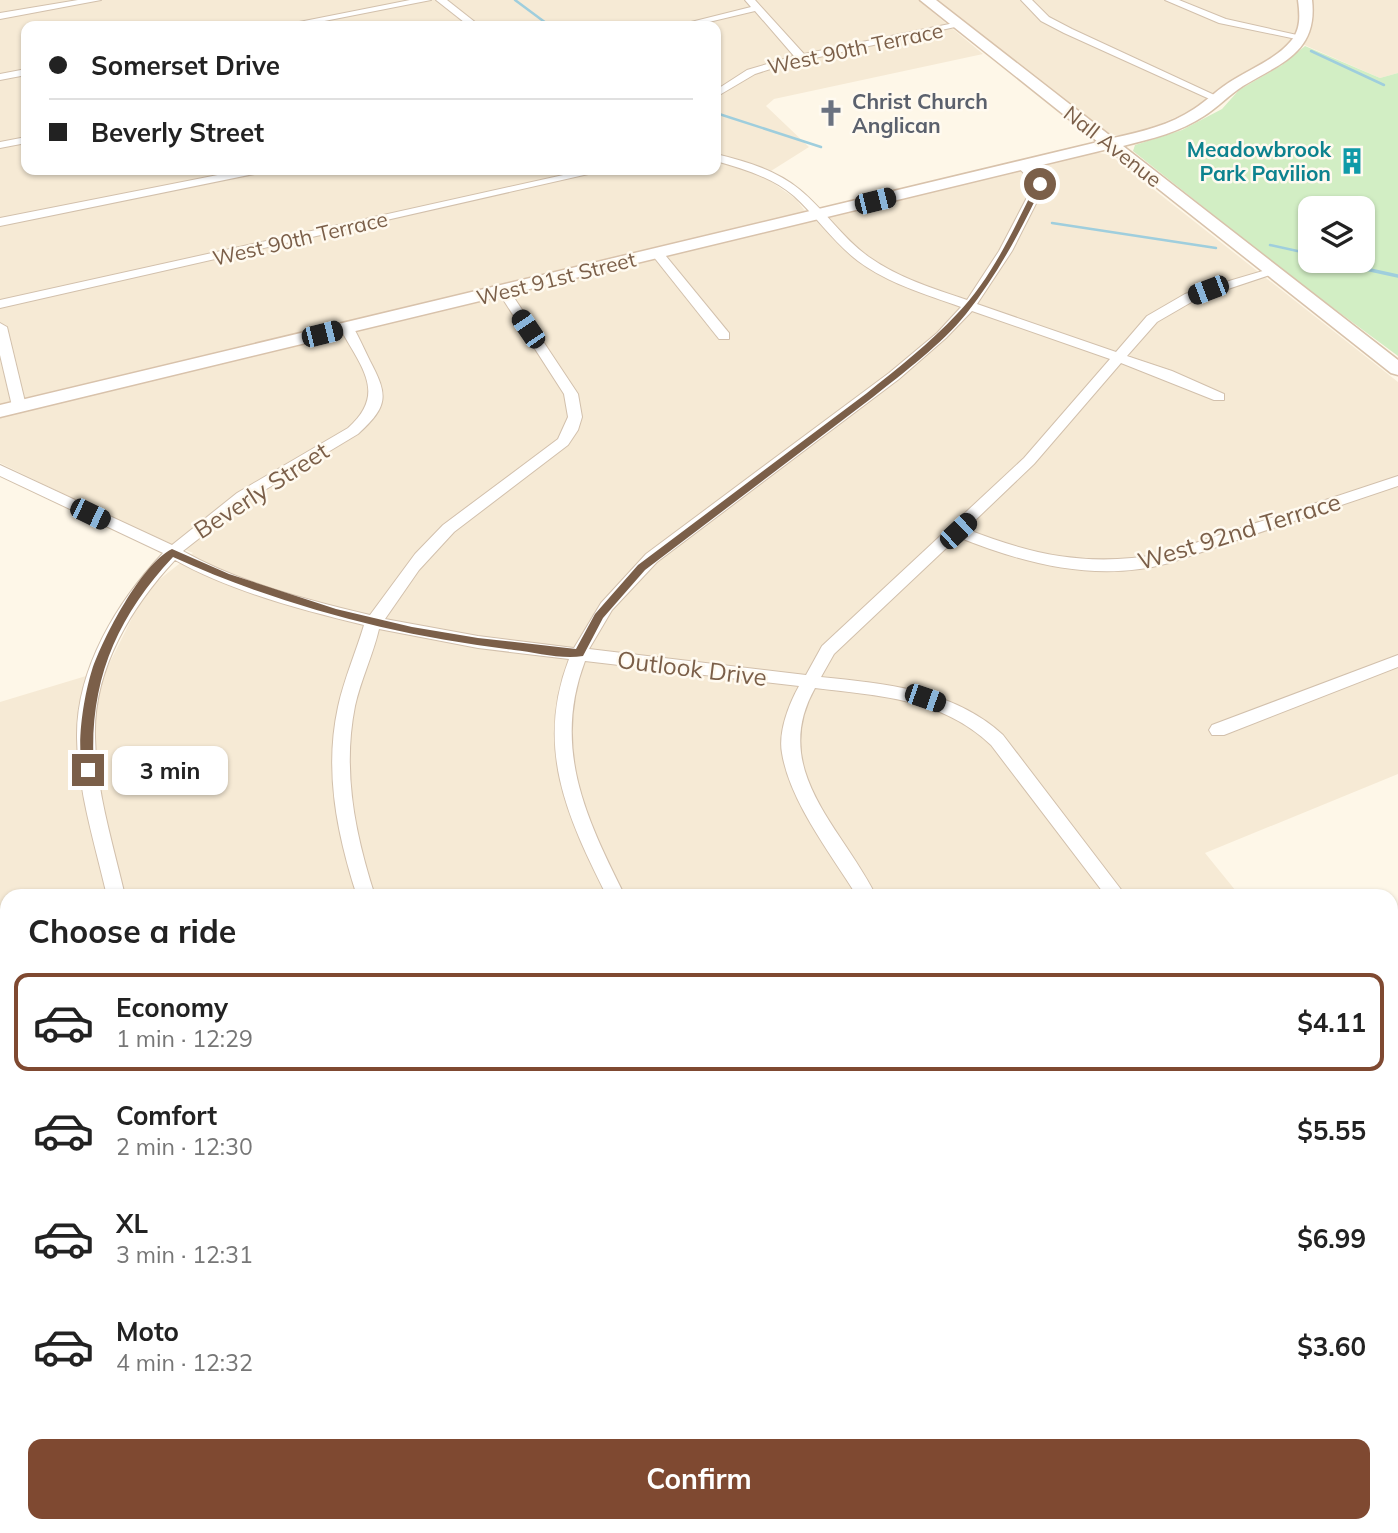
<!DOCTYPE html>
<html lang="en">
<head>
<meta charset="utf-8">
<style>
  :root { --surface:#fff; --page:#f6f6f6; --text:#222; --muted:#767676; --line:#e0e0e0; --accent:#7f4931 }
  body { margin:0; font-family:Mulish,sans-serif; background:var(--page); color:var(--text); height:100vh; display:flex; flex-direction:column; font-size:26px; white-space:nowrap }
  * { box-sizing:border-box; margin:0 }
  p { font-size:23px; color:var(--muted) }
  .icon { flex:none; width:38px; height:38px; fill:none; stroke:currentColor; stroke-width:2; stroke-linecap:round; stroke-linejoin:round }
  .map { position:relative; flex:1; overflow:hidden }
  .side { position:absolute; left:0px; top:889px; width:1398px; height:644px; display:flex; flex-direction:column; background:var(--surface); border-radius:21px 21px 0 0; box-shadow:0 2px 5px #0004 }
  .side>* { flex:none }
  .top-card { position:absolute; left:21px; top:21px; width:700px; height:154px; border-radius:14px; box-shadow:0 2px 5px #0004; display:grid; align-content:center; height:154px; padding:0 28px; background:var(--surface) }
  .tools { position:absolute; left:1298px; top:196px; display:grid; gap:14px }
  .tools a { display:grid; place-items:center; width:77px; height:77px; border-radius:14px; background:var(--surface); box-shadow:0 2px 5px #0004; font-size:35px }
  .end { position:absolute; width:32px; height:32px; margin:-16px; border:9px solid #7b5f49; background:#fff; box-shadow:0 0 0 4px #fff }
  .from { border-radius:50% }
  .bubble { position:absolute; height:49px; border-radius:14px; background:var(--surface); box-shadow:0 2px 5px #0004; font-size:23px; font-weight:700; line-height:49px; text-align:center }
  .car { position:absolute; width:21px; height:42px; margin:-21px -10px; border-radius:9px; box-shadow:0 0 5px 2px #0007; background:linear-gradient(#222 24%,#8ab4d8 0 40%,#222 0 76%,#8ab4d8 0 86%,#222 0) }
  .top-card b { display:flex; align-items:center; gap:24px; height:66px; font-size:26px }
  .top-card b+b { border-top:2px solid var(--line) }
  .top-card i { width:18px; height:18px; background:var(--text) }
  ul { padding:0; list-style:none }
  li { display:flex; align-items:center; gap:21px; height:98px; margin:0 14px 10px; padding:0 14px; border:4px solid transparent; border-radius:14px }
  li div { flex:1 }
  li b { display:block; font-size:26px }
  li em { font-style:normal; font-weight:700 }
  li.on { border-color:var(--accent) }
  li>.icon { width:63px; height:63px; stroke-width:1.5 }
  h2 { padding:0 28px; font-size:32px; line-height:84px }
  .action { display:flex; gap:14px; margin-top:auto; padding:14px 28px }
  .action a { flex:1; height:80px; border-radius:14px; background:var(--accent); color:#fff; font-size:28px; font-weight:700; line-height:80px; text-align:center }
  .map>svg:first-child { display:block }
  .residential { fill:#f6ead5; fill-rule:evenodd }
  .commercial { fill:#ffe8db }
  .green { fill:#d2eec4; fill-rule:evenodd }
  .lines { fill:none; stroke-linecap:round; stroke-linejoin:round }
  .stream-far1 { stroke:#9fcedd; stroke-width:2.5 }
  .stream { stroke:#9fcedd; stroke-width:3.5 }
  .street-casing { stroke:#d2c0ac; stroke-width:2 }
  .secondary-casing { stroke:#d8c2ab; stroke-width:3 }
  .street { fill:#fff; fill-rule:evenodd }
  .secondary { fill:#fff; fill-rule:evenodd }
  .route { fill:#7b5f49 }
  .labels { text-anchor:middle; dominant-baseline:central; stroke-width:5; stroke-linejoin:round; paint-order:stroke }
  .far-street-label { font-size:21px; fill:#7b5f49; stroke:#fffaf0 }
  .far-worship-label { font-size:21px; font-weight:bold; fill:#5b616d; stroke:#fffaf0; text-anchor:start }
  .far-culture-label { font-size:21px; font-weight:bold; fill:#0d838f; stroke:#fffaf0; text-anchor:end }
  .street-label { font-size:24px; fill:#7b5f49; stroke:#fffaf0 }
</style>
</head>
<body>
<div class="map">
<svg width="1398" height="1533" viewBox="0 0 1398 1533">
  <rect width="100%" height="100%" fill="#fef7e8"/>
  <g class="residential">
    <path d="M0 0H918L983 54 774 99 766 106 809 147 763 176 796 199 805 211 802 214 0 405ZM26 26H716V170H26Z"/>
    <path d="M935 0H1398V73L1380 78 1293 40 1269 60 1222 87 1205 102 1188 112 1148 129 1127 135H1111Z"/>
    <path d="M1094 152 1110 155 1398 382V774L1205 853 1240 896H7V1526H1391V1076L1398 1084V1533H0V702L106 670 146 590 193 553 125 524 0 463V416Z"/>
  </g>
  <path class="commercial" d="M1398 1014V1084L1391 1076V1017Z"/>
  <path class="green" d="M1305 46 1380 78 1398 73V356L1294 279 1133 151 1135 145 1182 130 1222 109 1239 90 1282 65ZM1311 208H1363V261H1311Z"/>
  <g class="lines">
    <g class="stream-far1">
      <path d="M515 0 550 26"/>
      <path d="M1311 51 1384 85"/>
      <path d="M716 113 821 147"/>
      <path d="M1052 223 1216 248"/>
      <path d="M1270 245 1311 254"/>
    </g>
    <path class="stream" d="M1329 261 1398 276"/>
    <defs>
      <g id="street">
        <path d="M78 0H101L0 19V13Z"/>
        <path d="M410 0H431L299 26H279Z"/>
        <path d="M436 0H447L480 26H469Z"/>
        <path d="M745 0H755L804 54 959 22 964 25 783 65 755 74 716 97V90L747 70 794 56 755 11 692 26H675L751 7Z"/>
        <path d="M1021 0H1032L1049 17 1072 29 1223 99 1214 101 1064 33 1041 21Z"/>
        <path d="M1165 0H1179L1226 19 1306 37 1301 40 1219 23Z"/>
        <path d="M26 69V75L0 80V74Z"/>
        <path d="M26 137V143L0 148V142Z"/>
        <path d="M716 154C745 161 776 170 799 189 824 209 843 239 869 257 899 278 932 288 967 300L999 251 1034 184 1016 165 1026 163 1046 184 1012 251 977 304 1116 352 1147 316 1185 294 1273 268 1279 272 1195 300 1157 322 1127 356 1172 371 1224 394V400H1214L1121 363 1034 464 966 529C1035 556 1089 567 1162 554L1398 476V486L1169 563C1097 583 1025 564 958 537L834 654 821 677C886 684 953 689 1003 735L1126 896H1106L991 745C942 698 879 696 815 688 769 770 842 827 876 896H857C831 854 790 802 782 753 778 732 789 704 799 686L585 661C552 748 586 818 625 896H607C567 817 535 747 569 659L478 648 379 629C373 655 361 679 355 706 342 771 355 834 375 896H357C337 834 324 771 338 707 344 679 356 652 364 625 302 610 230 591 175 560 131 607 93 670 95 737 96 791 113 844 125 896H107C95 844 78 792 77 738 76 669 117 602 163 553L0 476V465L172 545 237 493 348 428C388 393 360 366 340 328L347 324 352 325C359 337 364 349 370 361 388 395 389 406 358 434L248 500 183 551C240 583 307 600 370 615L415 554 443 525 558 439 568 417 564 394 497 290 503 286 507 287 578 394 582 417 578 430 568 445 454 532 419 570 385 619 478 636 574 648 601 603 646 554 889 373 937 333 961 307C925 294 889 284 858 261 834 243 816 216 794 196 772 177 743 169 716 161ZM972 311 1110 359 1024 458 822 646 806 675 589 649 612 610 657 562 899 379 946 338Z"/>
        <path d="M243 170H265L259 173 0 226V218Z"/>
        <path d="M586 170H606L0 308V300Z"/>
        <path d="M657 249 661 250 729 333V339H719L653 256 651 253Z"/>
        <path d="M0 323 7 327 26 406 19 410 12 406 0 355Z"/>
        <path d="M1398 655V667L1224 735H1212L1209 730 1212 725Z"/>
        <path d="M1391 1243 1398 1246V1274L1391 1271Z"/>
        <path d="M7 1296V1322L0 1325V1298Z"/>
        <path d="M1398 1420V1445L1391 1448V1423Z"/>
        <path d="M689 1526H715L714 1533H688Z"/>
        <path d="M1205 1526H1241L1238 1533H1202Z"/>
      </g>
      <path id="secondary" d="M920 0H936L1113 138C1141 132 1170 125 1194 109 1208 100 1219 88 1233 80 1252 68 1276 59 1291 41 1301 29 1300 15 1298 0H1312C1318 52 1281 63 1243 86 1229 95 1218 107 1204 116 1180 132 1151 139 1123 146L1398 360V375L1391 373 1108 149 0 417V405L1098 142Z"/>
    </defs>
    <use href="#street" class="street-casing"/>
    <use href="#secondary" class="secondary-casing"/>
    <use href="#street" class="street"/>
    <use href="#secondary" class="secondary"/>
  </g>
  <path class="route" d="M1040 182 1043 184C1021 230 998 274 966 314 942 344 903 373 873 397L645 570 603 618 583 656C562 660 535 652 514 650 396 636 281 606 173 557 115 619 88 684 94 770L92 773H84C75 748 84 695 92 670 103 638 141 564 172 549L229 574 336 609 412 627 478 638 576 649 595 614 638 565 867 393C898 368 930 343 957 314 992 278 1014 229 1036 184Z"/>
  <defs>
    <symbol id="church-bare" viewBox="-9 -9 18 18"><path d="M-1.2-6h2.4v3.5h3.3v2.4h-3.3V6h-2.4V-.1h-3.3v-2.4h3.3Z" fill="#6b7280" stroke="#fffaf0" stroke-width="2.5" paint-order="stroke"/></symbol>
    <symbol id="building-bare" viewBox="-9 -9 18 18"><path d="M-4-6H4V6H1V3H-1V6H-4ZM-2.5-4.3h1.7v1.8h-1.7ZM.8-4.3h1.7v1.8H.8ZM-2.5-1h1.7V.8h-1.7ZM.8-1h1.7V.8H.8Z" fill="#0f9aa8" stroke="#fffaf0" stroke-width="2.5" paint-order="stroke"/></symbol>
  </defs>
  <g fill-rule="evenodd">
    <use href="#church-bare" x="812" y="94" width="38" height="38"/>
    <use href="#building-bare" x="1333" y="142" width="38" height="38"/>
  </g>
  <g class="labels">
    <g class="far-street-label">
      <text transform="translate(855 48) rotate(-12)">West 90th Terrace</text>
      <text transform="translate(1113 146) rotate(38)">Nall Avenue</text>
      <text transform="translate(300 238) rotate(-13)">West 90th Terrace</text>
      <text transform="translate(556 278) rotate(-14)">West 91st Street</text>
    </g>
    <g class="far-worship-label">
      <text x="852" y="101">Christ Church<tspan x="852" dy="24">Anglican</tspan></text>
    </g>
    <g class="far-culture-label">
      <text x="1331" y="149">Meadowbrook<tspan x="1331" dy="24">Park Pavilion</tspan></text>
    </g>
    <g class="street-label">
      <text transform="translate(261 490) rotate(-33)">Beverly Street</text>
      <text transform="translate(1239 531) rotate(-17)">West 92nd Terrace</text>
      <text transform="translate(692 668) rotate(7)">Outlook Drive</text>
    </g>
  </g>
</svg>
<div class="tools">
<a><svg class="icon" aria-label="layers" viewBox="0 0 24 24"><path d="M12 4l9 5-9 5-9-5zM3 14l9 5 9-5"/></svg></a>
</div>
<i class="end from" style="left:1040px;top:184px"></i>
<i class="end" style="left:88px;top:770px"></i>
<div class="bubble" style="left:112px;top:746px;width:116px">3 min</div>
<i class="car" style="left:875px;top:201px;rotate:76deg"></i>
<i class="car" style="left:1208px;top:290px;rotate:249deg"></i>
<i class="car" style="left:528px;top:329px;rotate:326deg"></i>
<i class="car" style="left:322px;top:334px;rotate:76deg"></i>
<i class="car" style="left:90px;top:514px;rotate:116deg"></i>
<i class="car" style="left:958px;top:531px;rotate:47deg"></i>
<i class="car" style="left:925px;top:698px;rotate:109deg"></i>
<div class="top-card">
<b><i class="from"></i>Somerset Drive</b>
<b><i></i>Beverly Street</b>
</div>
<section class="side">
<h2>Choose a ride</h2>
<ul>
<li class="on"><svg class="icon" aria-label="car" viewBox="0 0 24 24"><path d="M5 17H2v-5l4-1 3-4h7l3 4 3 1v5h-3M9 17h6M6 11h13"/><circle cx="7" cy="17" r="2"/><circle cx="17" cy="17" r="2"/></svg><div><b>Economy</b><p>1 min · 12:29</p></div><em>$4.11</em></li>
<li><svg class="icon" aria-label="car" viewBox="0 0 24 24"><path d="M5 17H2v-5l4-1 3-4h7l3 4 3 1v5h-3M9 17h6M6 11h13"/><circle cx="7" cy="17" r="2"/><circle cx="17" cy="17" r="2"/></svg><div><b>Comfort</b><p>2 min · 12:30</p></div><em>$5.55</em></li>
<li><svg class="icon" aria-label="car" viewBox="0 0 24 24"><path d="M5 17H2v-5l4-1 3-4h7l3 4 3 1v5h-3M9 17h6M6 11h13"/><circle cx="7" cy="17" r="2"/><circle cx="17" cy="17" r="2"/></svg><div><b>XL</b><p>3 min · 12:31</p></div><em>$6.99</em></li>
<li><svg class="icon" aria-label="car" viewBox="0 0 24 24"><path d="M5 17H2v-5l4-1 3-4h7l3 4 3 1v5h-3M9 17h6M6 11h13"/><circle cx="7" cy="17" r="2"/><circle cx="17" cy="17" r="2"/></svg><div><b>Moto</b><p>4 min · 12:32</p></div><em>$3.60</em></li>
</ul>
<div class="action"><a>Confirm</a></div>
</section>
</div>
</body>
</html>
